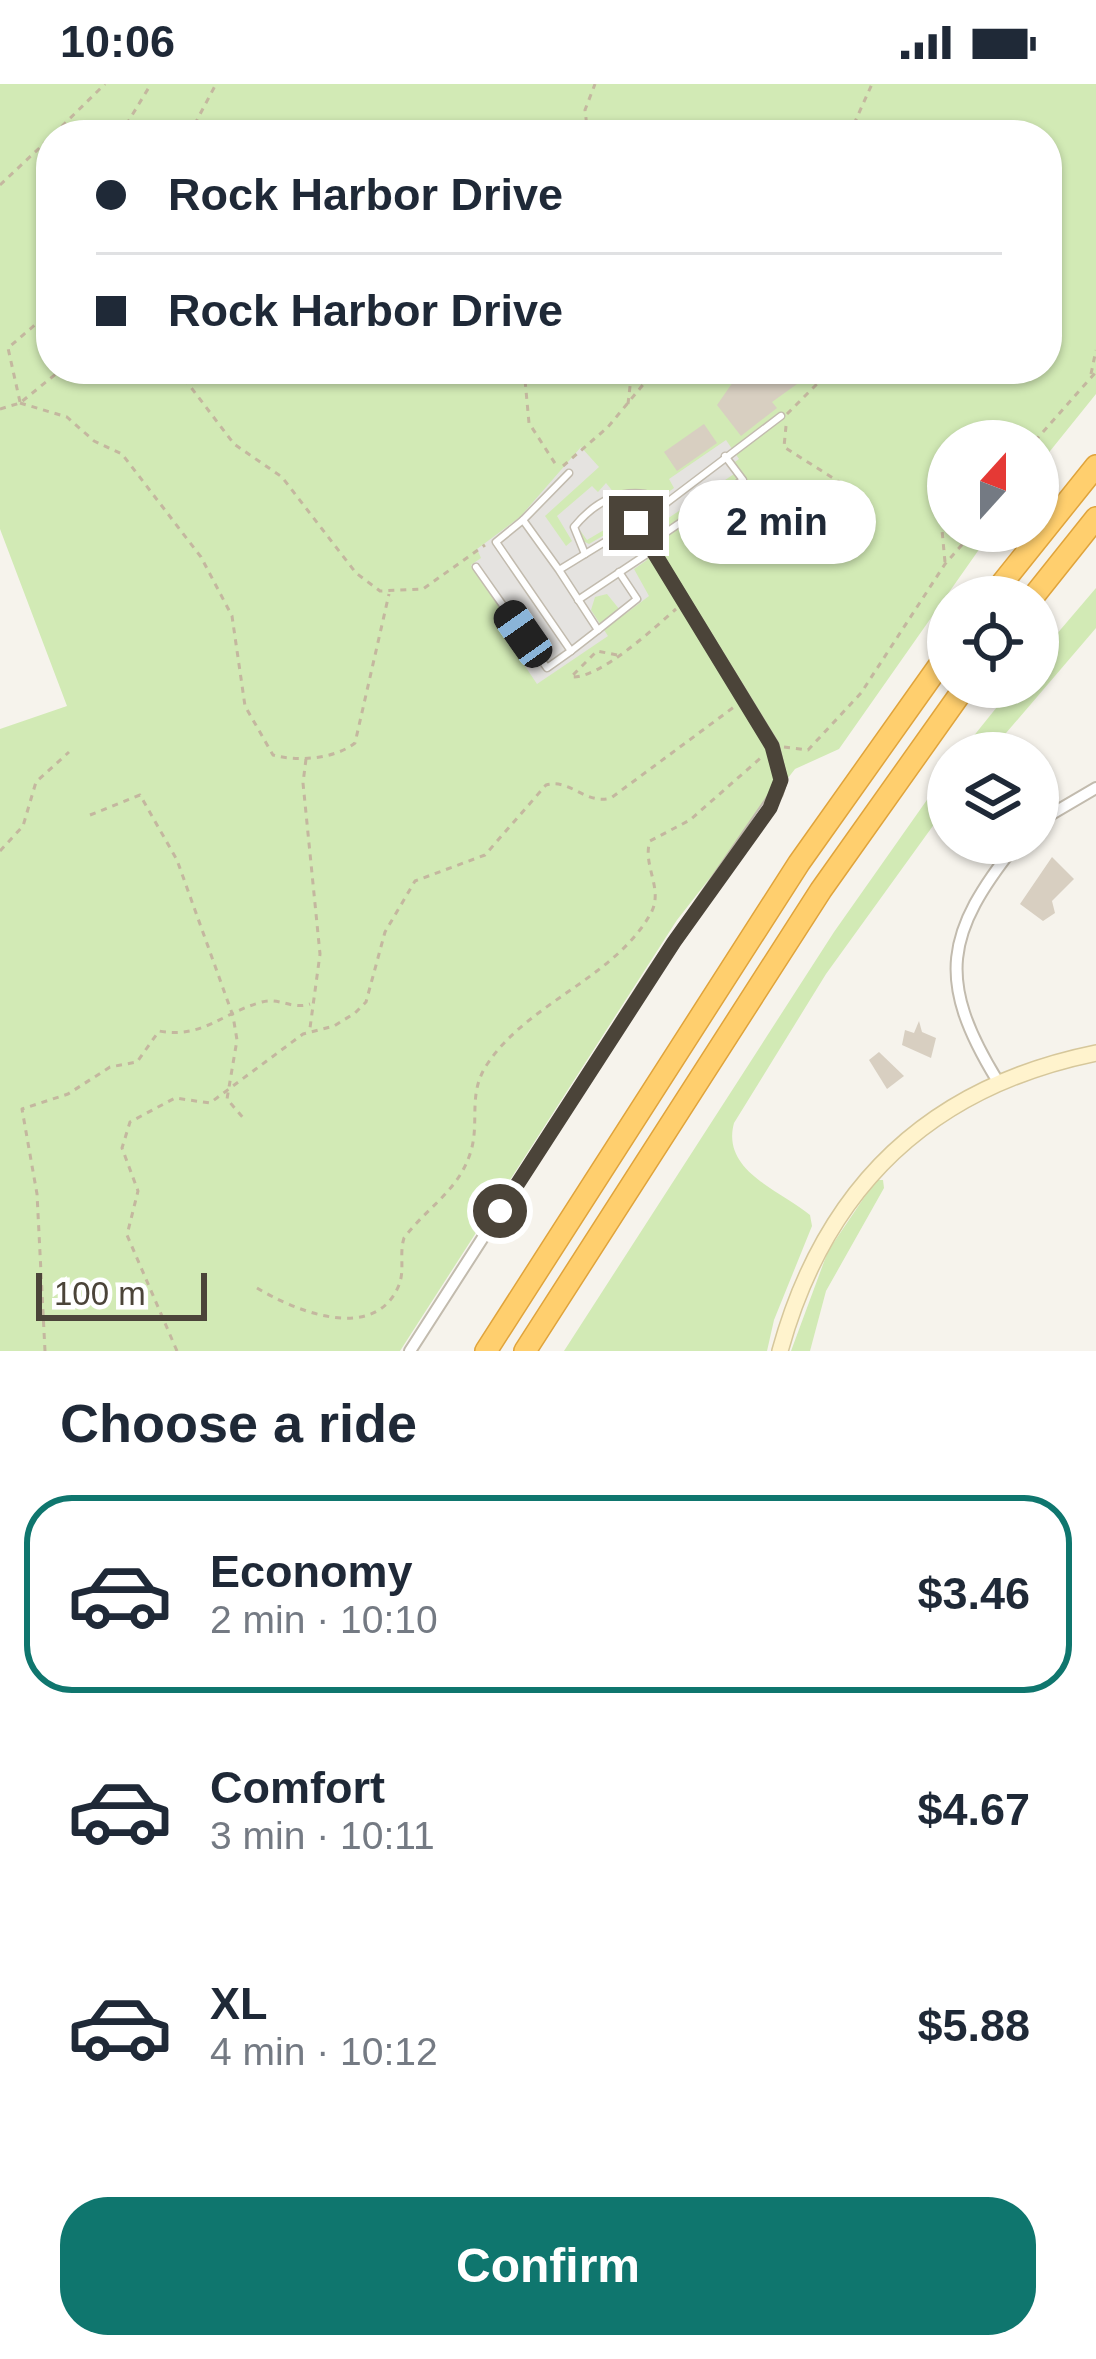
<!DOCTYPE html>
<html lang="en">
<head>
<meta charset="utf-8">
<style>
  :root { --surface:#fff; --page:#f6f6f7; --text:#1f2937; --muted:#747a83; --line:#e0e1e3; --accent:#0f766e }
  body { margin:0; font-family:Helvetica,sans-serif; background:var(--page); color:var(--text); height:100vh; display:flex; flex-direction:column; font-size:45px; white-space:nowrap }
  * { box-sizing:border-box; margin:0 }
  p { font-size:39px; color:var(--muted) }
  .icon { flex:none; width:66px; height:66px; fill:none; stroke:currentColor; stroke-width:2; stroke-linecap:round; stroke-linejoin:round }
  .map { position:relative; height:1267px; overflow:hidden }
  .details { display:flex; flex-direction:column; background:var(--surface); flex:1 }
  .details>* { flex:none }
  .banner { position:absolute; left:36px; top:36px; width:1026px; height:264px; border-radius:48px; box-shadow:0 3px 9px #0004; display:grid; align-content:center; height:264px; padding:0 60px; background:var(--surface) }
  .needle { width:78px; rotate:21deg }
  .tools { position:absolute; left:927px; top:336px; display:grid; gap:24px }
  .tools a { display:grid; place-items:center; width:132px; height:132px; border-radius:50%; background:var(--surface); box-shadow:0 3px 9px #0004; font-size:60px }
  .scale { position:absolute; left:36px; bottom:30px; width:171px; box-sizing:border-box; padding-left:12px; border:6px solid #4b4439; border-top:0; font-size:33px; line-height:42px; white-space:nowrap; color:#4b4439; -webkit-text-stroke:9px #fff; paint-order:stroke }
  .end { position:absolute; width:54px; height:54px; margin:-27px; border:15px solid #4b4439; background:#fff; box-shadow:0 0 0 6px #fff }
  .from { border-radius:50% }
  .bubble { position:absolute; height:84px; border-radius:42px; background:var(--surface); box-shadow:0 3px 9px #0004; font-size:39px; font-weight:600; line-height:84px; text-align:center }
  .car { position:absolute; width:36px; height:72px; margin:-36px -18px; border-radius:15px; box-shadow:0 0 9px 3px #0007; background:linear-gradient(#222 24%,#8ab4d8 0 40%,#222 0 76%,#8ab4d8 0 86%,#222 0) }
  .banner b { display:flex; align-items:center; gap:42px; height:114px; font-size:45px }
  .banner b+b { border-top:3px solid var(--line) }
  .banner i { width:30px; height:30px; background:var(--text) }
  ul { padding:0; list-style:none }
  li { display:flex; align-items:center; gap:36px; height:198px; margin:0 24px 18px; padding:0 36px; border:6px solid transparent; border-radius:48px }
  li div { flex:1 }
  li b { display:block; font-size:45px }
  li em { font-style:normal; font-weight:600 }
  li.current { border-color:var(--accent) }
  li>.icon { width:108px; height:108px; stroke-width:1.5 }
  h2 { padding:0 60px; font-size:54px; line-height:144px }
  .action { display:flex; gap:24px; margin-top:auto; padding:24px 60px }
  .action a { flex:1; height:138px; border-radius:48px; background:var(--accent); color:#fff; font-size:48px; font-weight:600; line-height:138px; text-align:center }
  .status { display:flex; justify-content:space-between; align-items:center; height:84px; padding:0 60px; background:var(--surface); direction:ltr }
  .status svg { height:33px; fill:currentColor }
  .map>svg:first-child { display:block }
  .green { fill:#d2eab5; fill-rule:evenodd }
  .parking { fill:#e5e3e0 }
  .building { fill:#d8cfc1 }
  .lines { fill:none; stroke-linecap:round; stroke-linejoin:round }
  .service-casing { stroke:#c2bbae; stroke-width:9 }
  .minor-casing { stroke:#c2bbae; stroke-width:14 }
  .secondary-casing { stroke:#d6c79b; stroke-width:18 }
  .motorway-casing { stroke:#e0a43c; stroke-width:24 }
  .path { stroke:#c4b79f; stroke-width:3; stroke-dasharray:6 6; stroke-linecap:butt }
  .service { stroke:#fff; stroke-width:6 }
  .minor { stroke:#fff; stroke-width:10 }
  .secondary { stroke:#fff3cd; stroke-width:15 }
  .motorway { stroke:#ffcf6e; stroke-width:21 }
  .route { stroke:#4b4439; stroke-width:15 }
</style>
</head>
<body>
<div class="status"><b>10:06</b><svg viewBox="0 0 49 12"><path d="M0 12V9h3v3zM5 12V6h3v6zM10 12V3h3v9zM15 12V0h3v12zM26 1h20v11H26zM47 4h2v5h-2z"/></svg></div>
<div class="map">
<svg width="1096" height="1267" viewBox="0 0 1096 1267">
  <rect width="100%" height="100%" fill="#f6f3ec"/>
  <g class="green">
    <path d="M0 0H1096V310L1038 382V357H948V447H992L839 665 795 685 677 836 400 1267H0V645L67 622 0 445ZM51 51H1047V285H51Z"/>
    <path d="M1096 504V544L989 669H960L1013 603H1038V572Z"/>
    <path d="M948 686V721L826 890 734 1039C721 1087 780 1106 810 1131L812 1142 774 1236 767 1267H564L834 848Z"/>
    <path d="M876 1096H883L884 1104 826 1207 810 1267H791L828 1167Z"/>
  </g>
  <g class="parking">
    <path d="M726 356 739 375 732 380 737 388 661 439 649 422 674 404 669 395Z"/>
    <path d="M581 363 599 383 545 432 566 462 572 457 557 432 592 402 598 408 606 399 631 430 587 456 579 445 583 457 589 460 623 440 647 476 634 485 649 512 624 531 607 510 595 513 591 526 608 552 537 600 498 542 507 535 471 481 481 474 477 465 520 433Z"/>
  </g>
  <g class="building">
    <path d="M742 285H818L772 318 777 324 741 352 717 321Z"/>
    <path d="M704 340 717 359 677 387 664 368Z"/>
    <path d="M1052 773 1074 795 1052 817 1055 829 1043 837 1020 820Z"/>
    <path d="M919 937 922 948 936 954 931 974 902 961 905 946 914 949Z"/>
    <path d="M879 968 904 992 887 1005 869 976Z"/>
  </g>
  <g class="lines">
    <defs>
      <g id="service">
        <path d="M523 436 569 389"/>
        <path d="M649 460 743 396 725 372"/>
        <path d="M585 470 574 443C592 421 615 406 645 410L657 426"/>
        <path d="M476 483 547 584 571 567"/>
        <path d="M559 486 523 436 496 458 571 567 598 546 559 486 657 426 781 332"/>
        <path d="M578 516 653 466"/>
        <path d="M598 546 637 515 619 488"/>
      </g>
      <g id="minor">
        <path d="M1038 738 1096 704"/>
        <path d="M997 996C936 896 945 849 1017 759"/>
        <path d="M410 1267 653 889 777 709 781 696 773 662 636 439"/>
      </g>
      <path id="secondary" d="M780 1267C825 1103 929 1003 1096 969"/>
      <g id="motorway">
        <path d="M991 513 1096 382"/>
        <path d="M1033 513 1096 434"/>
        <path d="M486 1267 799 779 948 569"/>
        <path d="M525 1267 821 806 965 603"/>
      </g>
    </defs>
    <use href="#service" class="service-casing"/>
    <use href="#minor" class="minor-casing"/>
    <use href="#secondary" class="secondary-casing"/>
    <use href="#motorway" class="motorway-casing"/>
    <g class="path">
      <path d="M53 51 105 0"/>
      <path d="M120 51 151 0"/>
      <path d="M189 51 216 0"/>
      <path d="M588 51 585 26 595 0"/>
      <path d="M849 51 872 0"/>
      <path d="M0 101 51 53"/>
      <path d="M177 285 234 360 282 393 356 489 380 507 423 505 485 461"/>
      <path d="M524 285 529 339 558 384"/>
      <path d="M1091 290 1096 266"/>
      <path d="M760 294 772 285"/>
      <path d="M20 318 8 264 51 227"/>
      <path d="M20 319 67 333 94 357 122 370 201 473 232 532 245 622 273 671C297 678 335 675 355 659L389 510"/>
      <path d="M628 320 632 285"/>
      <path d="M0 325 20 319 62 285"/>
      <path d="M787 330 832 285"/>
      <path d="M786 342 784 363 844 401"/>
      <path d="M1035 357 1096 288"/>
      <path d="M563 382 608 343 656 285"/>
      <path d="M945 478 942 446 948 419"/>
      <path d="M617 571 597 567 571 593C600 595 654 544 676 525"/>
      <path d="M784 663 808 666 861 609 945 480 974 447"/>
      <path d="M306 675 303 699 320 870 310 944"/>
      <path d="M90 731 140 711 177 776 233 932 237 956 227 1015 245 1036"/>
      <path d="M0 767 23 742 36 698 69 668"/>
      <path d="M257 1204C295 1227 375 1260 399 1201 405 1186 399 1170 404 1154 427 1123 459 1107 471 1067 480 1036 467 1009 488 979 529 918 615 894 651 829 664 805 642 781 650 757L690 736 764 671"/>
      <path d="M45 1267 37 1110 22 1025 68 1010 110 983 137 978 159 947C203 955 221 929 262 918 279 913 292 926 310 920"/>
      <path d="M177 1267 127 1151 138 1107 122 1064 130 1038 175 1014 210 1019 303 950 334 942 355 929 366 918 385 848 415 797 485 771 546 701C570 694 585 721 611 714L734 623"/>
    </g>
    <use href="#service" class="service"/>
    <use href="#minor" class="minor"/>
    <use href="#secondary" class="secondary"/>
    <use href="#motorway" class="motorway"/>
  </g>
  <g class="lines">
    <path class="route" d="M500 1127 674 858 770 724 781 696 772 662 636 439"/>
  </g>
</svg>
<div class="tools">
<a><svg class="needle" viewBox="-14 -14 28 28"><path d="M0-13l5 13h-10z" fill="#e53935"/><path d="M0 13l5-13h-10z" fill="#747a83"/></svg></a>
<a><svg class="icon" aria-label="locate" viewBox="0 0 24 24"><circle cx="12" cy="12" r="6"/><path d="M12 2v4M12 18v4M2 12h4M18 12h4"/></svg></a>
<a><svg class="icon" aria-label="layers" viewBox="0 0 24 24"><path d="M12 4l9 5-9 5-9-5zM3 14l9 5 9-5"/></svg></a>
</div>
<div class="scale">100 m</div>
<i class="end from" style="left:500px;top:1127px"></i>
<i class="end" style="left:636px;top:439px"></i>
<div class="bubble" style="left:678px;top:396px;width:198px">2 min</div>
<i class="car" style="left:523px;top:550px;rotate:325deg"></i>
<div class="banner">
<b><i class="from"></i>Rock Harbor Drive</b>
<b><i></i>Rock Harbor Drive</b>
</div>
</div>
<section class="details">
<h2>Choose a ride</h2>
<ul>
<li class="current"><svg class="icon" aria-label="car" viewBox="0 0 24 24"><path d="M5 17H2v-5l4-1 3-4h7l3 4 3 1v5h-3M9 17h6M6 11h13"/><circle cx="7" cy="17" r="2"/><circle cx="17" cy="17" r="2"/></svg><div><b>Economy</b><p>2 min · 10:10</p></div><em>$3.46</em></li>
<li><svg class="icon" aria-label="car" viewBox="0 0 24 24"><path d="M5 17H2v-5l4-1 3-4h7l3 4 3 1v5h-3M9 17h6M6 11h13"/><circle cx="7" cy="17" r="2"/><circle cx="17" cy="17" r="2"/></svg><div><b>Comfort</b><p>3 min · 10:11</p></div><em>$4.67</em></li>
<li><svg class="icon" aria-label="car" viewBox="0 0 24 24"><path d="M5 17H2v-5l4-1 3-4h7l3 4 3 1v5h-3M9 17h6M6 11h13"/><circle cx="7" cy="17" r="2"/><circle cx="17" cy="17" r="2"/></svg><div><b>XL</b><p>4 min · 10:12</p></div><em>$5.88</em></li>
</ul>
<div class="action"><a>Confirm</a></div>
</section>
</body>
</html>
